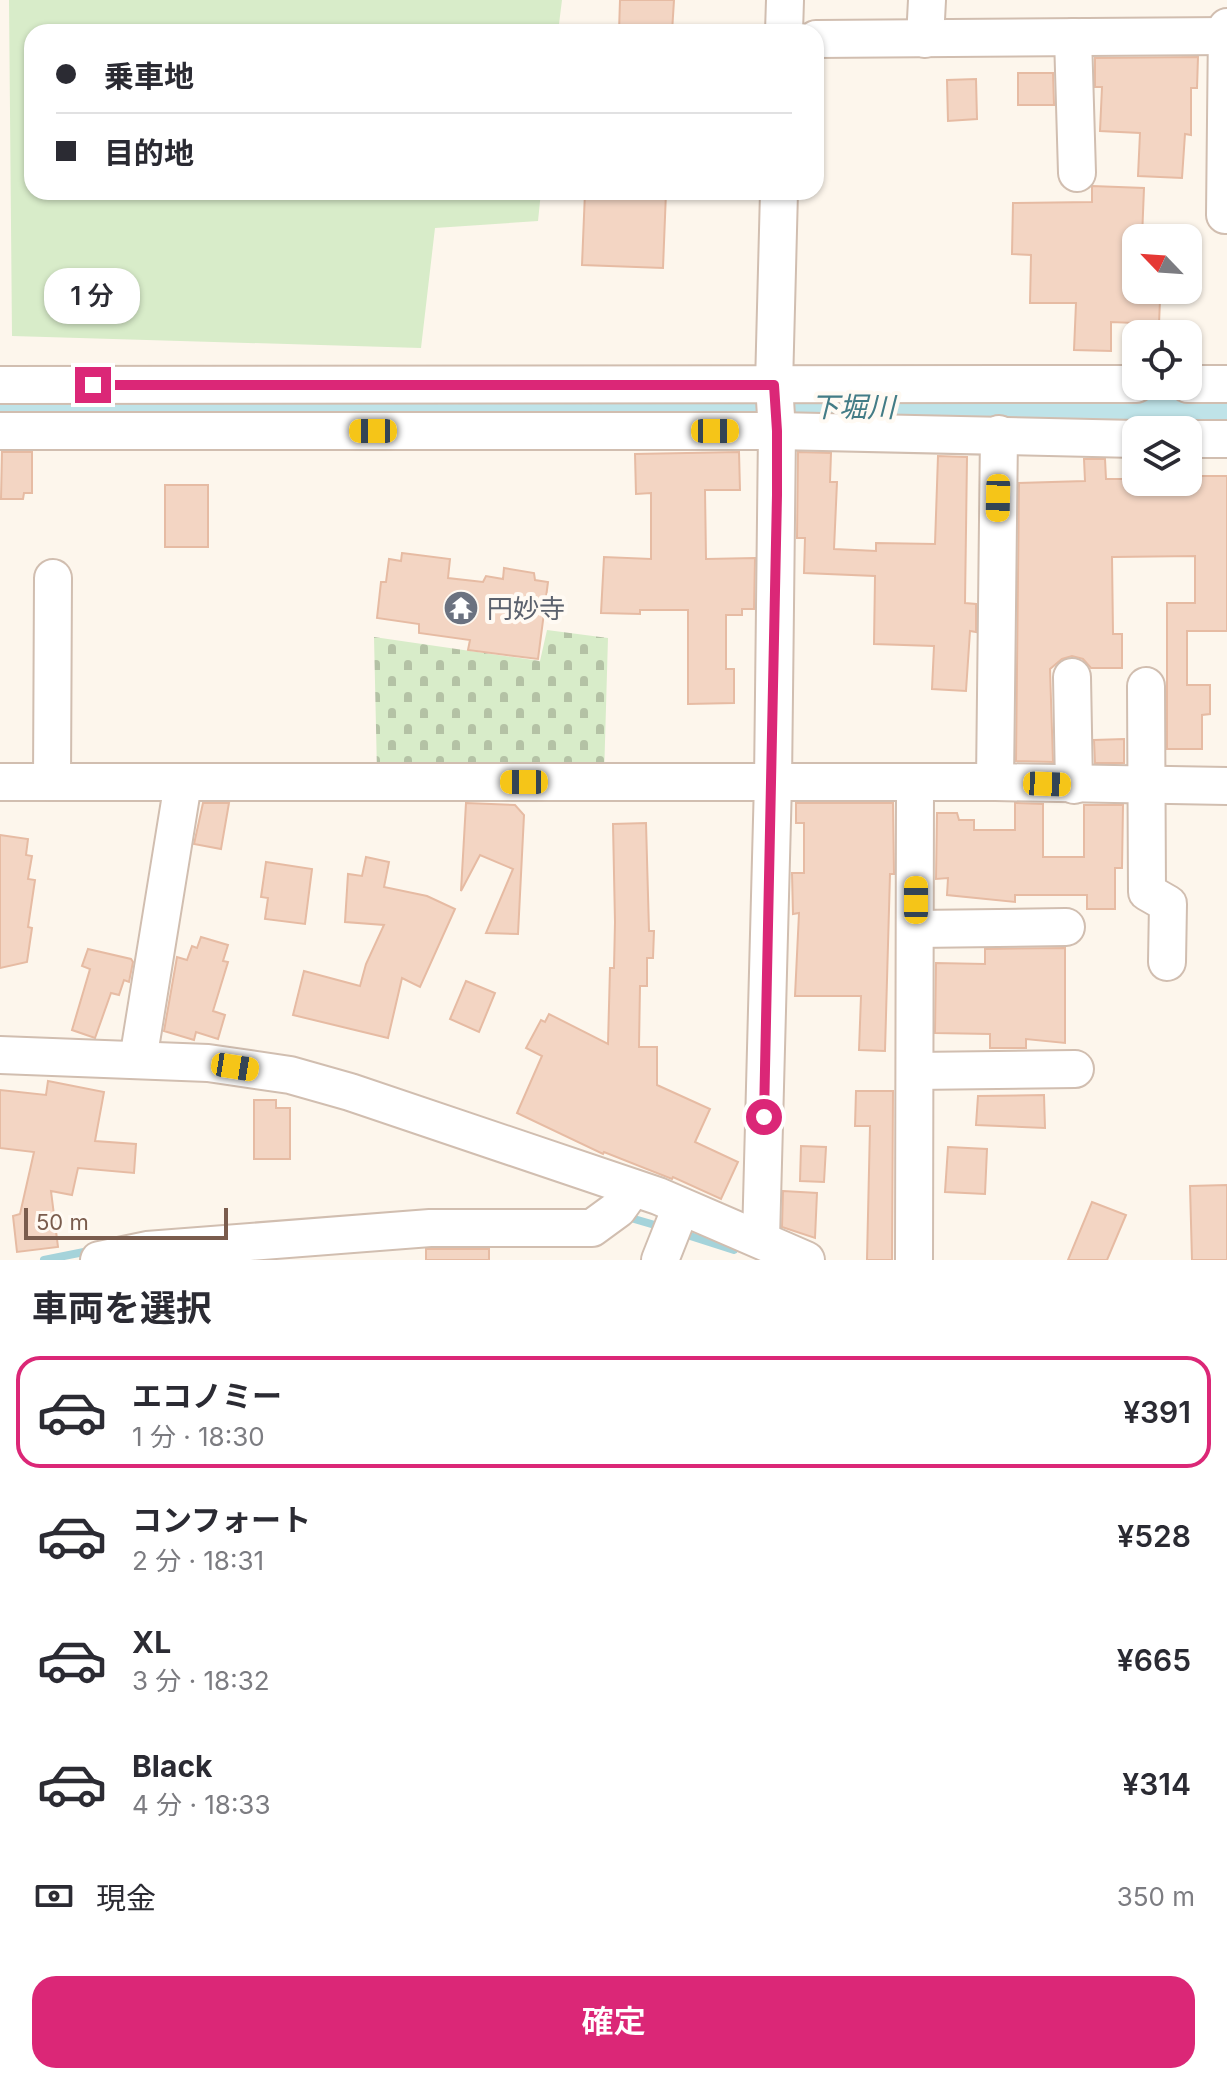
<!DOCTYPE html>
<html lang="ja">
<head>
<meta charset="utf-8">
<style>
  :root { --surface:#fff; --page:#f7f7f7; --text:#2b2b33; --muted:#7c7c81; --line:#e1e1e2; --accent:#db2777 }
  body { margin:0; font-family:Inter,"Noto Sans JP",sans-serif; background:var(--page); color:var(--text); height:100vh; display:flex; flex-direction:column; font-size:30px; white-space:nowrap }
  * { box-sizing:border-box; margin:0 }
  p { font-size:26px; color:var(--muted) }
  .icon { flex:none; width:44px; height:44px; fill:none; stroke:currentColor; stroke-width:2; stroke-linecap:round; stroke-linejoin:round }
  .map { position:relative; height:1260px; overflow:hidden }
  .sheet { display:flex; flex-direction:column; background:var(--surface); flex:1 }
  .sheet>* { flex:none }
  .top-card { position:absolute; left:24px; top:24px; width:800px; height:176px; border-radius:24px; box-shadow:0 2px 6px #0004; display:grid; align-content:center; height:176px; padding:0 32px; background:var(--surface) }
  .needle { width:52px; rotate:295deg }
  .controls { position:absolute; left:1122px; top:224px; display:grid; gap:16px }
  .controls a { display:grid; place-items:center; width:80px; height:80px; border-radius:16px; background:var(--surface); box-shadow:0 2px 6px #0004; font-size:40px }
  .scale { position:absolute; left:24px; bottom:20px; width:204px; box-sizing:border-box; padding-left:8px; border:4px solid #7a5c4d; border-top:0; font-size:22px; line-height:28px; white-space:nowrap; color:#7a5c4d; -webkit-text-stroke:6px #fffaf3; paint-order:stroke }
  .end { position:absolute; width:36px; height:36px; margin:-18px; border:10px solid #db2777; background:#fff; box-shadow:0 0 0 4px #fff }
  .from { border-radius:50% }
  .bubble { position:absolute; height:56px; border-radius:24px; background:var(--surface); box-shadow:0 2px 6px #0004; font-size:26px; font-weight:600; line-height:56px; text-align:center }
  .car { position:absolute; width:24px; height:48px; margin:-24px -12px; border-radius:10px; box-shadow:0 0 6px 2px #0007; background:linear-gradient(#f5c518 24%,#345 0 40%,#f5c518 0 76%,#345 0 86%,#f5c518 0) }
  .top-card b { display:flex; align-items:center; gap:28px; height:76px; font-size:30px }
  .top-card b+b { border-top:2px solid var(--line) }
  .top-card i { width:20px; height:20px; background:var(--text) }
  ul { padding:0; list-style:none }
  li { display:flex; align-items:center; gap:24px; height:112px; margin:0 16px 12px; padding:0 16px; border:4px solid transparent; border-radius:24px }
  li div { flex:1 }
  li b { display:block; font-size:30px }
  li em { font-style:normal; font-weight:600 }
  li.active { border-color:var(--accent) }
  li>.icon { width:72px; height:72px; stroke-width:1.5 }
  h2 { padding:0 32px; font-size:36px; line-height:96px }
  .pay { display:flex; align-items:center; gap:20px; height:88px; padding:0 32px; font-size:30px }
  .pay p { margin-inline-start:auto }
  .cta { display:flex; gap:16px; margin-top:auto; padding:16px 32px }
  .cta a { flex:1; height:92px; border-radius:24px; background:var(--accent); color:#fff; font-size:32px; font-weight:600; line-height:92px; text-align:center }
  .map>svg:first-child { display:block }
  .green { fill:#d8ecc9 }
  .cemetery { fill:url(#cemetery-stones) }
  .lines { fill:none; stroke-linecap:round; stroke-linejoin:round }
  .stream { stroke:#a5d3da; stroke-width:8 }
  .river { stroke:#bfe3e8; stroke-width:48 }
  .building { fill:#f3d5c3; stroke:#e6bba3; stroke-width:2 }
  .minor-casing { stroke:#d1beb0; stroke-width:40 }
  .minor { stroke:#fff; stroke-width:36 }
  .route { stroke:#db2777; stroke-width:10 }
  .labels { text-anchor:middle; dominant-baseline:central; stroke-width:8; stroke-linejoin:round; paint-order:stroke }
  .worship-label { font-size:26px; fill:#5b616d; stroke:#fffaf3; text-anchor:start }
  .water-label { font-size:28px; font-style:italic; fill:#437c86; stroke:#fffaf3 }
</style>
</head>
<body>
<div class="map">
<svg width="1227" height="1260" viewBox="0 0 1227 1260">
  <defs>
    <pattern id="cemetery-stones" width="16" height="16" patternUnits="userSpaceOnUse" patternTransform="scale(2)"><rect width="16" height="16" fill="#d8ecc9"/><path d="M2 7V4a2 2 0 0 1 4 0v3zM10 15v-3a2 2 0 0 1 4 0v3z" fill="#b4c2a5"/></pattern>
  </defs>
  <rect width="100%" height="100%" fill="#fdf6ec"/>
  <path class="green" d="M9 0H562L558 32H32V192H541L538 221 435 228 421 348 12 336Z"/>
  <path class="cemetery" d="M547 630 608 638 604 777 377 772 374 637 540 661Z"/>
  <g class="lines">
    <g class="stream">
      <path d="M624 1216 665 1228"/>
      <path d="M681 1233 734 1250"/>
      <path d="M44 1260 94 1250"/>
    </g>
    <path class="river" d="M0 405 1227 408"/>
  </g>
  <g class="building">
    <path d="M620 0H674L672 32H619Z"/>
    <path d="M1198 57 1197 88H1191V135L1185 134 1182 178 1138 176 1140 133 1100 131 1102 87H1095V58Z"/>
    <path d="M1018 73H1053L1054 105H1018Z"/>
    <path d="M976 79 977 119 948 121 947 80Z"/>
    <path d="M1092 186 1144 188 1142 238H1136V290H1142V300H1160L1159 324 1111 322V351L1074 350 1076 303H1030L1031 255 1012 254 1013 203 1092 202Z"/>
    <path d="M585 192H666L663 268 582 265Z"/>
    <path d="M2 452H32V493H24L23 499H1Z"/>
    <path d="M739 452 740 490H705L706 559 755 558 754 609H742V615H726V669H734V703L688 704V610H640V614L601 613 604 557 651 559V493L636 494 635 454Z"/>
    <path d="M798 452 831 453 830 482H837L834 549 876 551V543L935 544 938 456 967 457 965 603 976 604V632L970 631 966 691 932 689 934 646 874 644 875 576 804 573 805 538H797Z"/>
    <path d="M1084 459H1105L1106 479H1123V482H1198V476H1227V631H1187V685H1210V714L1202 715V749H1167V603H1195V556L1112 557 1113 634H1122V668H1091L1083 659 1072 656 1062 659 1050 669 1053 762 1016 761 1019 483 1085 481Z"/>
    <rect x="165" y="485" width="43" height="62"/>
    <path d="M402 553 450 559 448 578 483 582 486 576 503 579 504 568 534 573 535 580 548 582 538 659 468 650 470 640 419 633V624L377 618 381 582H386L389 559 401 561Z"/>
    <path d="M1124 739V763H1095L1094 740Z"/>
    <path d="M203 803H229L221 849 194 844Z"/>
    <path d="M466 803 515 805 524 815 518 934 486 933 513 869 480 855 461 891Z"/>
    <path d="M796 803H893L894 874H890L885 1051 859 1050 861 996H795L799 913 793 914 792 873H804V823H796Z"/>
    <path d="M1015 803 1043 804V857H1084V805H1123L1122 868H1115V909H1087V895H1015V902L947 895 948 878 936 879 937 813H957L959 820H974V830H1015Z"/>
    <path d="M646 823 649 931H654L653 958H647V986H640L639 1047H657V1085L710 1109 695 1142 738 1162 721 1199 673 1177 672 1179 604 1152 603 1154 517 1113 542 1056 526 1048 541 1020 545 1022 549 1014 608 1044 610 968H614L615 922 613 824Z"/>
    <path d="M0 835 28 839 26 855 32 856 28 879 35 880 28 927 32 928 27 962 0 968Z"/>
    <path d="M366 857 389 862 384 887 427 896 455 909 420 987 402 978 388 1038 293 1015 304 971 360 986 366 964 384 925 345 922 348 874 362 876Z"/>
    <path d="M266 862 312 869 305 924 265 919 268 898 261 897Z"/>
    <path d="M201 937 228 945 223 961 228 962 213 1011 225 1015 218 1039 196 1032 194 1040 164 1031 177 957 187 960 192 946 197 948Z"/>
    <path d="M1065 948V1043L1026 1039V1048H990V1034L935 1033 936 963 985 964V949Z"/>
    <path d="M88 949 131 959 133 962 129 982 124 980 119 995 111 993 95 1038 72 1030 90 969 82 966Z"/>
    <path d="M466 981 495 993 479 1032 450 1019Z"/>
    <path d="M48 1081 104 1092 95 1141 136 1144 134 1173 78 1168 72 1195 51 1191 58 1247 17 1252 13 1216 20 1214 34 1152 0 1148V1090L46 1095Z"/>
    <path d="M856 1091H893L892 1260H867L870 1126H855Z"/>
    <path d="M1044 1095 1045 1128 976 1125 978 1096Z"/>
    <path d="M254 1100H276V1108H290V1159H254Z"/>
    <path d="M801 1146 826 1147 824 1182 800 1181Z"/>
    <path d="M948 1147 987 1149 985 1194 945 1192Z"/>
    <path d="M1227 1185V1260H1192L1190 1186Z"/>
    <path d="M783 1191 817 1193 815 1238 782 1227Z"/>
    <path d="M1092 1202 1126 1215 1107 1260H1068Z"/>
    <rect x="426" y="1249" width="63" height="11"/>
  </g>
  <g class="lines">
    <defs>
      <g id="minor">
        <path d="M784 32 785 0"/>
        <path d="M1073 37 1077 173"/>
        <path d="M816 39 1227 36"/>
        <path d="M925 39 927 0"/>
        <path d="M1225 215 1227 27"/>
        <path d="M1188 384H1227"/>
        <path d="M0 385 1136 384"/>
        <path d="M0 431H777L1136 439"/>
        <path d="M1188 439H1227"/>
        <path d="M1072 677 1074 785"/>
        <path d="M1146 686 1147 892 1168 904 1167 962"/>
        <path d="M0 782H995L1227 786"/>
        <path d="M52 782 53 578"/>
        <path d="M995 782 999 434"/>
        <path d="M916 929 1066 927"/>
        <path d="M0 1055 208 1063 290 1075 350 1092 658 1196 806 1260"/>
        <path d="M138 1060 183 783"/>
        <path d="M915 1071 1075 1069"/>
        <path d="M761 1239 773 782 777 431 774 385 779 192"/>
        <path d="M99 1260 147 1250 430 1228H592L618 1209 633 1188"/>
        <path d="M660 1260 681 1207"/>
        <path d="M914 1260 915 784"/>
      </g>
    </defs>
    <use href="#minor" class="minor-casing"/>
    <use href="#minor" class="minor"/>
  </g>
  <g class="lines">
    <path class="route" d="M93 385H774L777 431V495L764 1117"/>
  </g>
  <defs>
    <symbol id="temple-disc" viewBox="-11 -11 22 22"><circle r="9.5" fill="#6b7280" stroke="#fffaf3"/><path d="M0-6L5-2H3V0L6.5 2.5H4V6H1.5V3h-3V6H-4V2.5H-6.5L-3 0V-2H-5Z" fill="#fff"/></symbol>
  </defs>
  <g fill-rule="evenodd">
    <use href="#temple-disc" x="441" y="588" width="40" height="40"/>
  </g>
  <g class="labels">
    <g class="worship-label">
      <text x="487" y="608">円妙寺</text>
    </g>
    <g class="water-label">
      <text x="853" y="407">下堀川</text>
    </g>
  </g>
</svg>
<div class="controls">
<a><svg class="needle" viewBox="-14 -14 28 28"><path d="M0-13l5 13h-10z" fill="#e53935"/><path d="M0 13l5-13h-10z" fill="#7c7c81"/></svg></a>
<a><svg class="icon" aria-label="locate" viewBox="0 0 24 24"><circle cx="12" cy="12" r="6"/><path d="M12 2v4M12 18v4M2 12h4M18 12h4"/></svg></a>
<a><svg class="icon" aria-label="layers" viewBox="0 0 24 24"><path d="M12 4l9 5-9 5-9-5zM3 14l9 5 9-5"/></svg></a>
</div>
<div class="scale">50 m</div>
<i class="end from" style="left:764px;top:1117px"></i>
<i class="end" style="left:93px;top:385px"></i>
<div class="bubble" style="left:44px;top:268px;width:96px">1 分</div>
<i class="car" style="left:373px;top:431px;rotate:270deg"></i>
<i class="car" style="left:715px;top:431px;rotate:90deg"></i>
<i class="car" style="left:998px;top:498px;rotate:181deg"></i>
<i class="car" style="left:524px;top:782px;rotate:270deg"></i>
<i class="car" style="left:1047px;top:784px;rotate:92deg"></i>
<i class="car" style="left:916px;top:900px;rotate:0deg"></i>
<i class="car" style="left:235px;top:1067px;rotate:99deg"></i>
<div class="top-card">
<b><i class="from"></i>乗車地</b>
<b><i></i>目的地</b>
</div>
</div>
<section class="sheet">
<h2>車両を選択</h2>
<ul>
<li class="active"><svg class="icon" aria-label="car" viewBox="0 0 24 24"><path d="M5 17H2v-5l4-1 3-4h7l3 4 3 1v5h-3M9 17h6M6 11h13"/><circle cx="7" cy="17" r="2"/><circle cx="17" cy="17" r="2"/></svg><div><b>エコノミー</b><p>1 分 · 18:30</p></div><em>¥391</em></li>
<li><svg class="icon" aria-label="car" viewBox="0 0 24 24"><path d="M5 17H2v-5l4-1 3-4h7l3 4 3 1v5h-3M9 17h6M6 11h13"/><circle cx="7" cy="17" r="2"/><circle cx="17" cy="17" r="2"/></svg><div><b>コンフォート</b><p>2 分 · 18:31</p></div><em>¥528</em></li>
<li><svg class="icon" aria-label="car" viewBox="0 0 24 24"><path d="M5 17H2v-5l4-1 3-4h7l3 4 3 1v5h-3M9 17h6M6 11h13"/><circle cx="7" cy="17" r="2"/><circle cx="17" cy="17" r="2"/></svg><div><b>XL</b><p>3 分 · 18:32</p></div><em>¥665</em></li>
<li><svg class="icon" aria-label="car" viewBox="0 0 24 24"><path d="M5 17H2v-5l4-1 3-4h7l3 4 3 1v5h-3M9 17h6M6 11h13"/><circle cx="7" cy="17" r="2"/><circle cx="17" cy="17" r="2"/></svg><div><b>Black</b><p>4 分 · 18:33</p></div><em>¥314</em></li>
</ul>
<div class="pay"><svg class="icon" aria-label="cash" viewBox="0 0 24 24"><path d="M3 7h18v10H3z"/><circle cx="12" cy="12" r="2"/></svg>現金<p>350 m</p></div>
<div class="cta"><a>確定</a></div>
</section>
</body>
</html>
